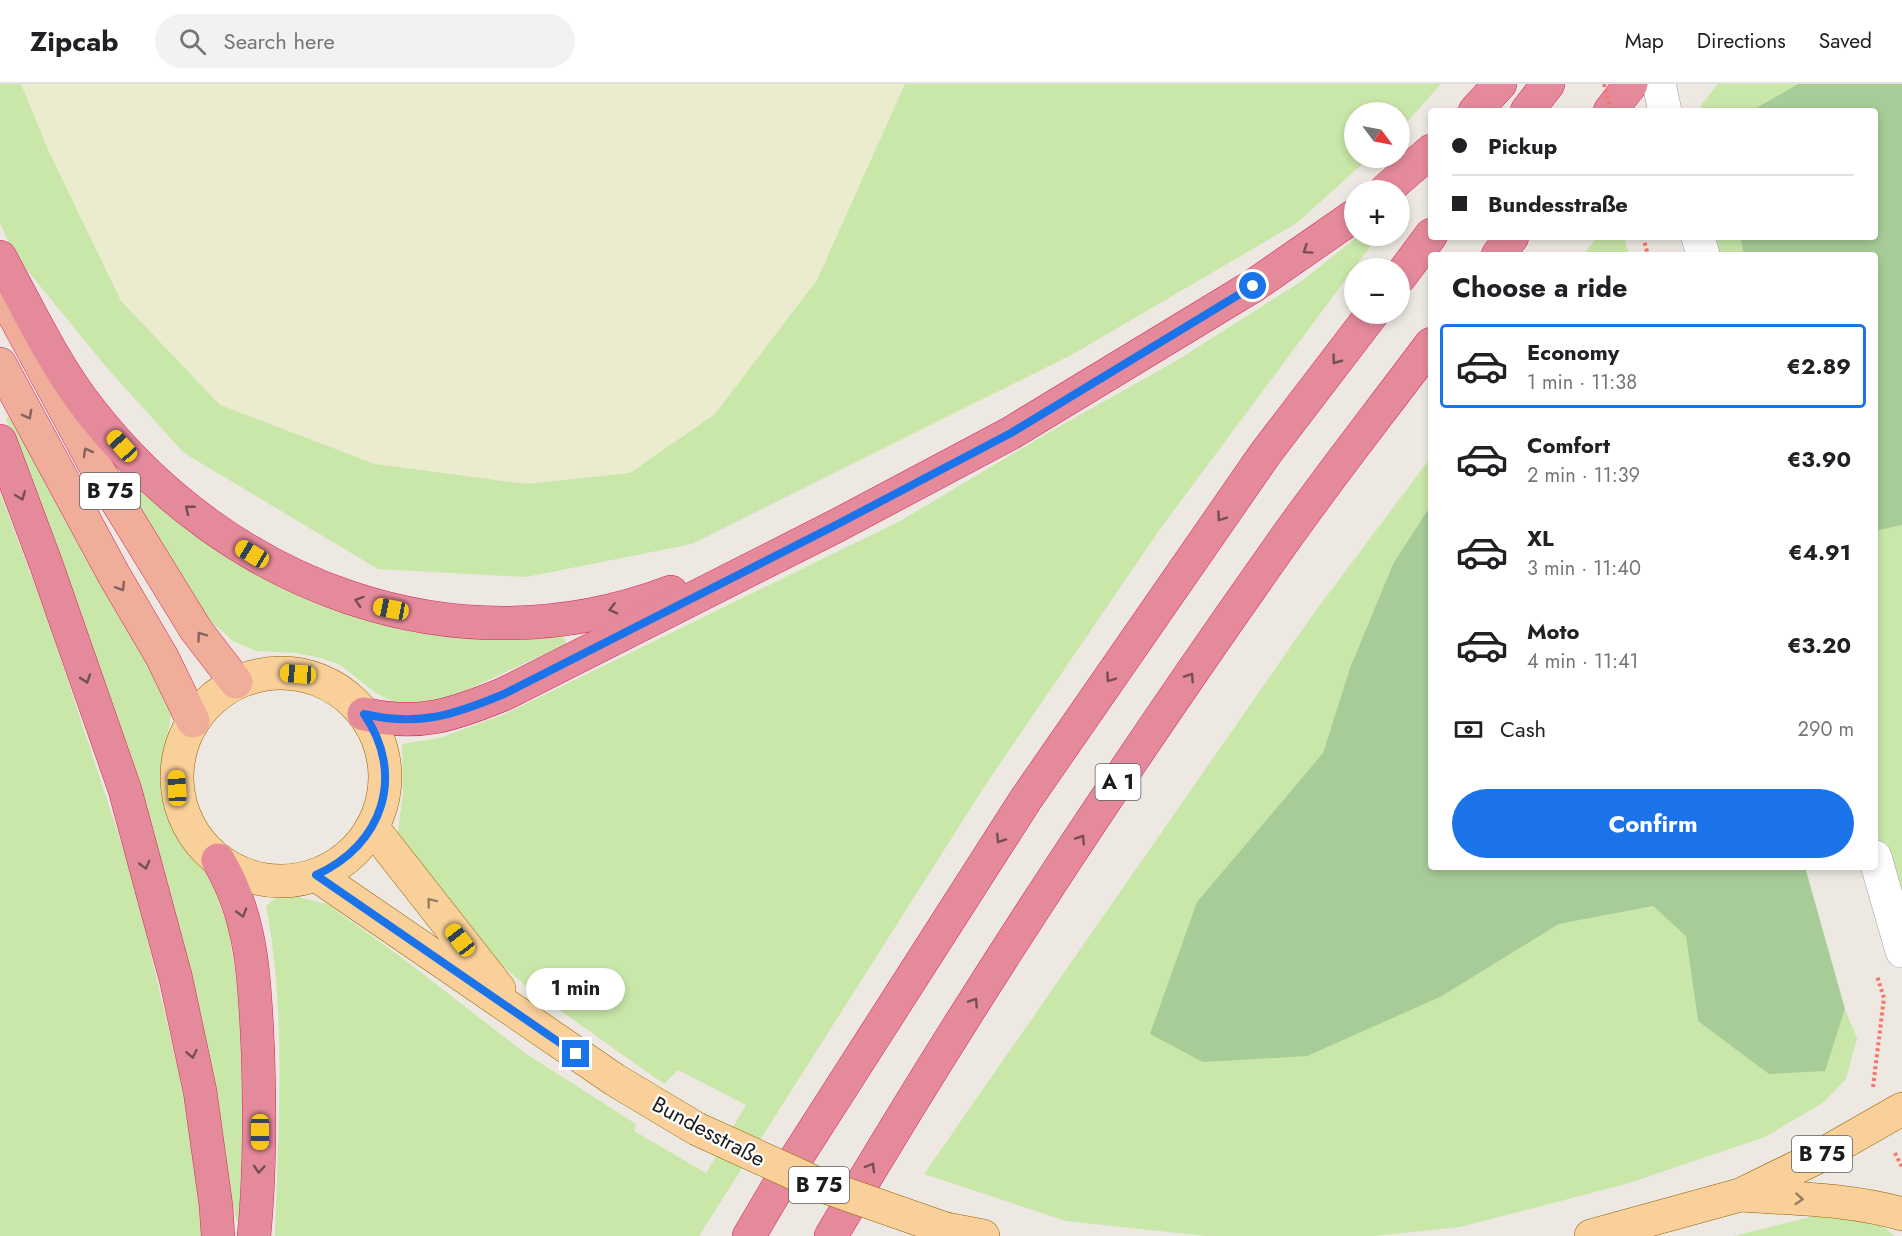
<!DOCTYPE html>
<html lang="en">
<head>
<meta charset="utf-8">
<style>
  :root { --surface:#fff; --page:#f2f2f2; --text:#202124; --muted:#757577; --line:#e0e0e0; --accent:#1a73e8 }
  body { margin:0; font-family:Jost,sans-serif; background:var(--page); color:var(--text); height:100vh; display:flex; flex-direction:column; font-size:22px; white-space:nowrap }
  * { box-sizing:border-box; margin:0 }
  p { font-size:20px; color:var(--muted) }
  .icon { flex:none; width:33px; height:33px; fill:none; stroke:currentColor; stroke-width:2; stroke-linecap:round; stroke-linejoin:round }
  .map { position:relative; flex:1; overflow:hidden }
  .details { position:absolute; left:1428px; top:168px; width:450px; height:618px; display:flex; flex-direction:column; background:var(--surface); border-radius:6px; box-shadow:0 3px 9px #0003 }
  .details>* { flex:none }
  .hud { position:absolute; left:1428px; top:24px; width:450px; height:132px; border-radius:6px; box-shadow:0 3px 9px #0003; display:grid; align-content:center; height:132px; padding:0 24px; background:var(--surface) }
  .needle { width:39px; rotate:122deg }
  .fabs { position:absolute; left:1344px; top:18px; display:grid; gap:12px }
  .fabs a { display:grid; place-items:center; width:66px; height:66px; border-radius:50%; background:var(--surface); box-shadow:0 3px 9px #0003; font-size:30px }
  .end { position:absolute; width:27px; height:27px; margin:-14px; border:8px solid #1a73e8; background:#fff; box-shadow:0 0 0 3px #fff }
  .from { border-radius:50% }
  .bubble { position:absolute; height:42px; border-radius:21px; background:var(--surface); box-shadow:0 3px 9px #0003; font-size:20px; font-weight:700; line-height:42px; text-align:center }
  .car { position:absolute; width:18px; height:36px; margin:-18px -9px; border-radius:8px; box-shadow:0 0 4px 2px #0007; background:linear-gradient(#f5c518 24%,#345 0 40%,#f5c518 0 76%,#345 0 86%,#f5c518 0) }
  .hud b { display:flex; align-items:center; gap:21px; height:57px; font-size:22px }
  .hud b+b { border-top:2px solid var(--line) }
  .hud i { width:15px; height:15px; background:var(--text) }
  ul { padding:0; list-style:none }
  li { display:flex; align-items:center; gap:18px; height:84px; margin:0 12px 9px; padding:0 12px; border:3px solid transparent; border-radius:6px }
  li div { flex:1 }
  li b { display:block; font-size:22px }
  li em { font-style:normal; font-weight:700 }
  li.active { border-color:var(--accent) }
  li>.icon { width:54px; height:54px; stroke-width:1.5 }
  h2 { padding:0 24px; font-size:27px; line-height:72px }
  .pay { display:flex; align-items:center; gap:15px; height:66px; padding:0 24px; font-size:22px }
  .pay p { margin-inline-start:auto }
  .cta { display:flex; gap:12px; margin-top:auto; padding:12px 24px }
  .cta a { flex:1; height:69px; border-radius:36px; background:var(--accent); color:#fff; font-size:24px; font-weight:700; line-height:69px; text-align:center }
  header { display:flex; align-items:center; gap:36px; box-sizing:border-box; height:84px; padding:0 30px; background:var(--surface); border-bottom:2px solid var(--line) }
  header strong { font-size:28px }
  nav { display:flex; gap:33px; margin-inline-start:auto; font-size:21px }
  .search { width:420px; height:54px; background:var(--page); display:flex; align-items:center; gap:15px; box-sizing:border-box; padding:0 21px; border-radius:33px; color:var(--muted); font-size:22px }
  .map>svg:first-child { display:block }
  .farmland { fill:#eaeccd }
  .grass { fill:#c8e7a8 }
  .forest { fill:#a7cc97 }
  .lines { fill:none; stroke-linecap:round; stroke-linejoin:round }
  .tertiary-casing { stroke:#a3a3a3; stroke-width:34 }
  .primary-casing { stroke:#916103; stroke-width:34 }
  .trunk-casing { stroke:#d42763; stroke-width:34 }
  .motorway-casing { stroke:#d42763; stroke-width:34 }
  .path { stroke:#f77669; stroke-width:4; stroke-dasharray:3 3; stroke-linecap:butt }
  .tertiary { stroke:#fff; stroke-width:33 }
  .primary { stroke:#fad09a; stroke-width:33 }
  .trunk { stroke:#efad9a; stroke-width:33 }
  .motorway { stroke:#e48a9b; stroke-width:33 }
  .primary-bridge-casing { stroke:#916103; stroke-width:34; stroke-linecap:butt }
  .path-bridge { stroke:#f77669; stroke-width:4; stroke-dasharray:3 3; stroke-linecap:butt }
  .primary-bridge { stroke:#fad09a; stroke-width:33 }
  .oneway { stroke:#764e55 }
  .oneway2 { stroke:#86645b }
  .oneway3 { stroke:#967f61 }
  .route { stroke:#1a73e8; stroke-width:8 }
  .labels { text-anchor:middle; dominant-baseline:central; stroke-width:4.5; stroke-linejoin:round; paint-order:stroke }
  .shield { fill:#fff; stroke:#606060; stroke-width:1.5 }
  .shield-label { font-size:21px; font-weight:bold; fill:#1c1c1c }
  .street-label { font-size:22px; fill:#1c1c1c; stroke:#fff }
</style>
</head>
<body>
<header>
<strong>Zipcab</strong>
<div class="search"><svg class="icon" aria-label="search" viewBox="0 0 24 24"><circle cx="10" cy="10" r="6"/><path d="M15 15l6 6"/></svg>Search here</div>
<nav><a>Map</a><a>Directions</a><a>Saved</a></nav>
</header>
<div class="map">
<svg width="1902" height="1152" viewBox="0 0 1902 1152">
  <rect width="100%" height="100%" fill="#ede9e2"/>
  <path class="farmland" d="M21 0H905L817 196 715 330 630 389 526 400 375 380 220 321 121 217 49 68Z"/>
  <g class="grass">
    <path d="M0 0H21L49 68 121 217 220 321 375 380 526 400 630 389 715 330 817 196 905 0H1441L1400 46V28H1354V74H1369L1297 139 1073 270 692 460 526 493 378 485 184 369 107 284 14 170 0 139Z"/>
    <path d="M1718 0H1798L1751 27H1701V21Z"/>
    <path d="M1358 152H1378L1160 445 986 700 699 1152H275C278 1043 287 930 266 822L278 812H294L327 820 401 873 525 969 636 1040 634 1047 706 1089 746 1021 678 986 664 1000 527 903 431 819 396 760 403 710 402 660 439 654 505 630 902 436 1046 350 1176 277 1302 197Z"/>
    <path d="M1597 153H1624L1629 171H1583Z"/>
    <path d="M1716 153H1740L1744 171H1718Z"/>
    <path d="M15 330 175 611 160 690 168 729 178 752 203 782 214 803 229 847 240 924 243 1038 241 1121 237 1139 226 1090 50 446 6 334Z"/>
    <path d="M1431 373V421L1393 480 1350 584 1323 669 1197 818 1442 912 1559 840 1653 822 1686 851 1698 937 1825 986 1845 925 1857 954 1846 995 1824 1018 1765 1053 1626 1100 1460 1143 1374 1152H1206L1066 1137 924 1090 1314 529Z"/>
    <path d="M110 378 223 469 277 501 322 520 376 536 563 550 566 560 441 618 417 620 394 618 376 609 340 581 321 574 296 569 256 567 233 557 208 535Z"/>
    <path d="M0 409 47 533 134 798 193 1049 202 1152H0Z"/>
    <path d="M1902 441V826L1875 745V447Z"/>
    <path d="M1846 1124 1878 1137 1894 1152H1734Z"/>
  </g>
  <g class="forest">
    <path d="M1798 0H1902V441L1875 447V171H1744L1740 153H1875V27H1751Z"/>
    <path d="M1431 421V783H1805L1845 925 1825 987 1769 990 1698 937 1686 852 1653 822 1559 840 1442 912 1307 972 1203 978 1150 950 1197 818 1323 669 1350 584 1393 480Z"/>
  </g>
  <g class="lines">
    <defs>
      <g id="tertiary">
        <path d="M1659 0 1665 27"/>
        <path d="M1698 153 1703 171"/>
        <path d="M1875 773 1902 867"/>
      </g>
      <g id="primary">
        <circle cx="281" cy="693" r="104"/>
        <path d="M372 743 499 905"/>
        <path d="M316 791 615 996 697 1045"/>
        <path d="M1742 1111C1795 1115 1851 1115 1902 1130"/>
        <path d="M946 1145 983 1152"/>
        <path d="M1591 1152 1740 1111 1818 1073 1902 1025"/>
      </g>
      <g id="trunk">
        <path d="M0 205 96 383 196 546 236 598"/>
        <path d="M0 280 114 491 162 573 193 637"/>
      </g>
      <g id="motorway">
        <path d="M1475 27 1500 0"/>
        <path d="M1527 27 1548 0"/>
        <path d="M1610 27 1631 0"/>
        <path d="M1386 106 1431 67"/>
        <path d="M1498 171 1512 153"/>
        <path d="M0 173C28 224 53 279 89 325 227 503 455 590 671 508"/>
        <path d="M1400 193 1431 151"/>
        <path d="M0 357 46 480 125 706 176 895 200 1007 216 1122 218 1152"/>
        <path d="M364 630C419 643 453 631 504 610L836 442 1011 349 1253 202 1354 132"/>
        <path d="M218 776C254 835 255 903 258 970 260 1031 260 1091 254 1152"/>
        <path d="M749 1152 779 1101 1026 715 1265 370 1372 230"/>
        <path d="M831 1152C968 919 1117 693 1273 472 1323 400 1378 331 1431 260"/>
      </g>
    </defs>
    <use href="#tertiary" class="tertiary-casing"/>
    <use href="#primary" class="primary-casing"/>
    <use href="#trunk" class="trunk-casing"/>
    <use href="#motorway" class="motorway-casing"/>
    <g class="path">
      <path d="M1643 153 1648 171"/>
      <path d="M1873 1003 1884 914 1877 892"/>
      <path d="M1895 1069 1902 1083"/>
    </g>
    <use href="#tertiary" class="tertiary"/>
    <use href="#primary" class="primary"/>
    <use href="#trunk" class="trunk"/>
    <use href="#motorway" class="motorway"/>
    <defs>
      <path id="primary-bridge" d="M697 1045 820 1101 946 1145"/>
    </defs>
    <use href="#primary-bridge" class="primary-bridge-casing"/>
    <path class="path-bridge" d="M1604 0 1611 27"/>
    <use href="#primary-bridge" class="primary-bridge"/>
  </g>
  <defs><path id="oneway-chevron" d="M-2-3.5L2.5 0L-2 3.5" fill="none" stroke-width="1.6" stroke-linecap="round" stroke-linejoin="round" transform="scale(1.5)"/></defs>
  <g class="oneway">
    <use href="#oneway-chevron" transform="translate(1307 166) rotate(146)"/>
    <use href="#oneway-chevron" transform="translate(1336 276) rotate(127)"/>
    <use href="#oneway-chevron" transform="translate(21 412) rotate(69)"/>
    <use href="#oneway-chevron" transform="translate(189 425) rotate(-141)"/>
    <use href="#oneway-chevron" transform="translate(1221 433) rotate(125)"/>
    <use href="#oneway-chevron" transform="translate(359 517) rotate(-162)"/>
    <use href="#oneway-chevron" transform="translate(613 525) rotate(166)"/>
    <use href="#oneway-chevron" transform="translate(1190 593) rotate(-56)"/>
    <use href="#oneway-chevron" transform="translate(1110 594) rotate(125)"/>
    <use href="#oneway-chevron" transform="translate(86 595) rotate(71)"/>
    <use href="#oneway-chevron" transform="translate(1000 755) rotate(123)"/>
    <use href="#oneway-chevron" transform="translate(1081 755) rotate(-57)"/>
    <use href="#oneway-chevron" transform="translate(145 781) rotate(75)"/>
    <use href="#oneway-chevron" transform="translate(242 829) rotate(74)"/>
    <use href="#oneway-chevron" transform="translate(974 918) rotate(-57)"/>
    <use href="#oneway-chevron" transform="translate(192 970) rotate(78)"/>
    <use href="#oneway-chevron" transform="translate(871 1083) rotate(-60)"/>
    <use href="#oneway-chevron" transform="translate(259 1085) rotate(94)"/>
  </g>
  <g class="oneway2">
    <use href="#oneway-chevron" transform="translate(28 331) rotate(62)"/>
    <use href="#oneway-chevron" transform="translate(87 368) rotate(-119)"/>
    <use href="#oneway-chevron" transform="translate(121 503) rotate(59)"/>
    <use href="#oneway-chevron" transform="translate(201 552) rotate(-126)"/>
  </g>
  <g class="oneway3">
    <use href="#oneway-chevron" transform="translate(431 818) rotate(-128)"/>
    <use href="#oneway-chevron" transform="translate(1799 1115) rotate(4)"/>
  </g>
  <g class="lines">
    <path class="route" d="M576 970 316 791C383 761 406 691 364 630 418 643 454 631 504 610L836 441 1011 349 1253 202"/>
  </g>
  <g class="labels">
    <g class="shield">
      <rect x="80" y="389" width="60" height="36" rx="4.5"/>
      <rect x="1095.5" y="680" width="45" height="36" rx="4.5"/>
      <rect x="1792" y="1052" width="60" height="36" rx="4.5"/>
      <rect x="789" y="1083" width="60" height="36" rx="4.5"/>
    </g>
    <g class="shield-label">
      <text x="110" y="407">B 75</text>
      <text x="1118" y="698">A 1</text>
      <text x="1822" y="1070">B 75</text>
      <text x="819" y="1101">B 75</text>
    </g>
    <g class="street-label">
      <text transform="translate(709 1047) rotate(28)">Bundesstraße</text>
    </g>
  </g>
</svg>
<div class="fabs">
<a><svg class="needle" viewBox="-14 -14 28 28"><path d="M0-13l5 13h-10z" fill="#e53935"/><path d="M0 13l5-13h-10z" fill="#757577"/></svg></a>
<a>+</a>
<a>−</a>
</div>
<i class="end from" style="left:1253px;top:202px"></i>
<i class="end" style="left:576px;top:970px"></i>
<div class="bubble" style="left:526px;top:884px;width:99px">1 min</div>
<i class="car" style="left:122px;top:362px;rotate:318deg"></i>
<i class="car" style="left:252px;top:470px;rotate:301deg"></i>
<i class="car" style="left:391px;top:525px;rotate:281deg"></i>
<i class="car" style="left:298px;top:590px;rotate:274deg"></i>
<i class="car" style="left:177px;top:704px;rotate:357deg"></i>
<i class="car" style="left:460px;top:856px;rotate:322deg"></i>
<i class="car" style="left:260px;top:1048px;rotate:180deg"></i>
<div class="hud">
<b><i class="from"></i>Pickup</b>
<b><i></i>Bundesstraße</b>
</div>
<section class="details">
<h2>Choose a ride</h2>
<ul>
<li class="active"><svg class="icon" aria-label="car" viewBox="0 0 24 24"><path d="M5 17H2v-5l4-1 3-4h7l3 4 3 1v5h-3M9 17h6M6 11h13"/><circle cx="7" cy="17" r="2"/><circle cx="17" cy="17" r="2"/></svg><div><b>Economy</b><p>1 min · 11:38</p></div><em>€2.89</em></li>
<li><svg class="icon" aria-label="car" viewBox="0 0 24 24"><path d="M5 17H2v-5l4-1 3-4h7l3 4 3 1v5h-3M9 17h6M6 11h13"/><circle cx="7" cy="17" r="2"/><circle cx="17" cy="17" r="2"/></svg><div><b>Comfort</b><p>2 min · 11:39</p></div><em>€3.90</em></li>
<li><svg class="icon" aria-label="car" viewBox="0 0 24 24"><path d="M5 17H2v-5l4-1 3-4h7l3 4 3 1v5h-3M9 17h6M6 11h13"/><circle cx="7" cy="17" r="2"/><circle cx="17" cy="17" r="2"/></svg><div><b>XL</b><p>3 min · 11:40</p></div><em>€4.91</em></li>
<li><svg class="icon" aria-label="car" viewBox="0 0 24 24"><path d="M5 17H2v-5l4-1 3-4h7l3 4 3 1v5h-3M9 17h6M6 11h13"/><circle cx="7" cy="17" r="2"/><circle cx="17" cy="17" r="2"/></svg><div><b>Moto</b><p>4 min · 11:41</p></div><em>€3.20</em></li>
</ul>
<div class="pay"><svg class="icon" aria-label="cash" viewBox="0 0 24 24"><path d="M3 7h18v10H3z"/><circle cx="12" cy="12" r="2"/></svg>Cash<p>290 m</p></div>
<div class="cta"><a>Confirm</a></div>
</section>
</div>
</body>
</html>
